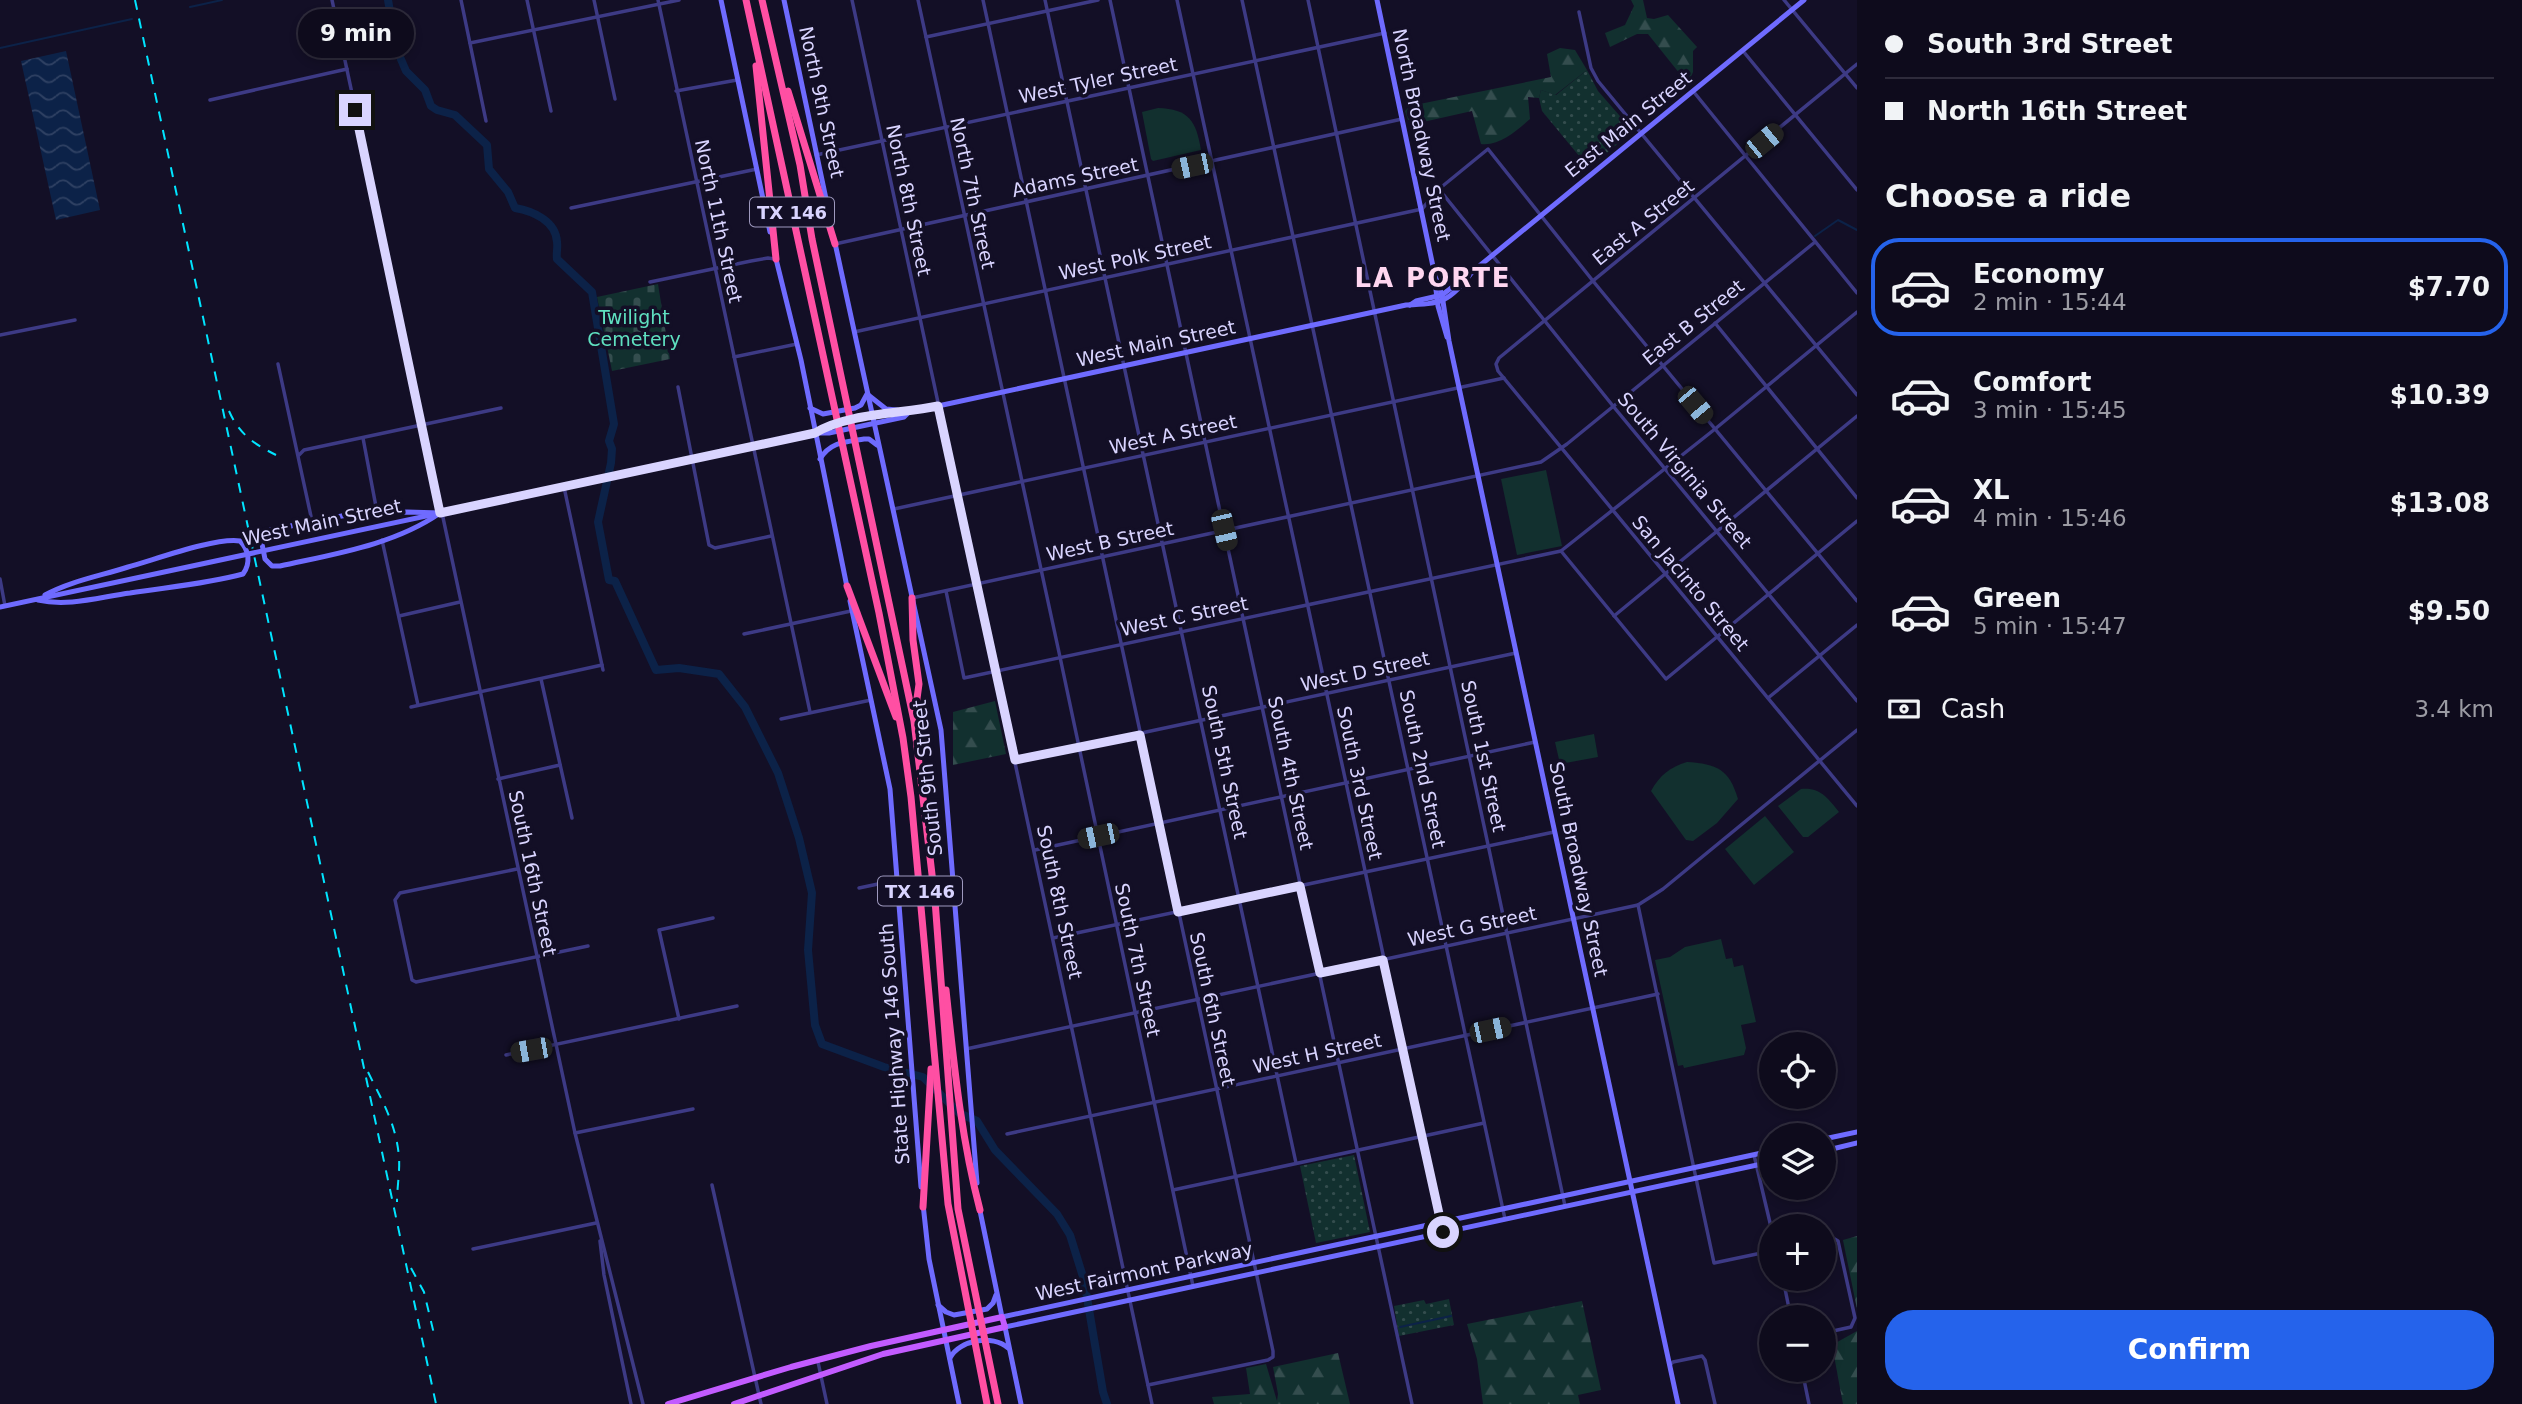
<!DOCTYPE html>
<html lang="en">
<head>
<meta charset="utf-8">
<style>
  :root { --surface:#0e0b1c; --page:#1c1929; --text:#f1f3f6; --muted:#9b9ba3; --line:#2e2b3b; --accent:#2563eb }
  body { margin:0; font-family:"DejaVu Sans",sans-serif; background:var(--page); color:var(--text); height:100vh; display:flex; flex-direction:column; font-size:26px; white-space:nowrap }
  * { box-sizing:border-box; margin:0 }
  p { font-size:23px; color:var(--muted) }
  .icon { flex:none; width:38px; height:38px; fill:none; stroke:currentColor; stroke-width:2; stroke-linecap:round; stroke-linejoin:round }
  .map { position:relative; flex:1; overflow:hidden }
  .panel { display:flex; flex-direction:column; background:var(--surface); width:665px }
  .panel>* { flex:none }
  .hud { display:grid; align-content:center; height:154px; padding:0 28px; background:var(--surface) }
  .fabs { position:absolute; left:1759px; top:1032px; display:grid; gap:14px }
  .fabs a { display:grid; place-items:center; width:77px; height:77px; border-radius:50%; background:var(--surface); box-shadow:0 4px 10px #0003,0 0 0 2px var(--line); font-size:35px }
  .end { position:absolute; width:32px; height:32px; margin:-16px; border:9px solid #d9d4ff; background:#111; box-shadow:0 0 0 4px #111 }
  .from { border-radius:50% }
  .bubble { position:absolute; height:49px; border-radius:24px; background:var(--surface); box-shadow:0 4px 10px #0003,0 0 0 2px var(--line); font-size:23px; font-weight:800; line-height:49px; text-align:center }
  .car { position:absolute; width:21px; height:42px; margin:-21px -10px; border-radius:9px; box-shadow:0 0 5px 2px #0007; background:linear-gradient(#222 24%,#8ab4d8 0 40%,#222 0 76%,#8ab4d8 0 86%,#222 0) }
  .hud b { display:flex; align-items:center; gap:24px; height:66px; font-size:26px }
  .hud b+b { border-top:2px solid var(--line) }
  .hud i { width:18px; height:18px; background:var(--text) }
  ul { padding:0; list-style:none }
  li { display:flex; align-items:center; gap:21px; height:98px; margin:0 14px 10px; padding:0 14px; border:4px solid transparent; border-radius:28px }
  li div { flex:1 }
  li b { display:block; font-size:26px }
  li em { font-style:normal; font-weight:800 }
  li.active { border-color:var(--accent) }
  li>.icon { width:63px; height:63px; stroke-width:1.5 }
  h2 { padding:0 28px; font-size:32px; line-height:84px }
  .pay { display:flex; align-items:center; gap:18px; height:77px; padding:0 28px; font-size:26px }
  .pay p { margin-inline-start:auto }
  .button { display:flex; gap:14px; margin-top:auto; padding:14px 28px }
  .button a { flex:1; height:80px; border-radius:28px; background:var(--accent); color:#fff; font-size:28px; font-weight:800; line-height:80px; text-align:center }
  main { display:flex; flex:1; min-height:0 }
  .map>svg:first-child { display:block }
  .grass { fill:url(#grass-dots) }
  .forest { fill:url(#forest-firs) }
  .cemetery { fill:url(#cemetery-stones) }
  .garden { fill:#12302f }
  .water { fill:url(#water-waves) }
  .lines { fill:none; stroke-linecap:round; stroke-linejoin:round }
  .stream { stroke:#0c2248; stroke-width:2 }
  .river { stroke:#0c2248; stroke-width:8 }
  .street { stroke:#3d3a85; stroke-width:3.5 }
  .secondary { stroke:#6f6bff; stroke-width:5 }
  .primary { stroke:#c25bff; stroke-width:6 }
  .highway { stroke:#ff4fa3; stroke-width:7 }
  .rail { stroke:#00e5ff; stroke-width:2; stroke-dasharray:10 9; stroke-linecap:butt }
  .route { stroke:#d9d4ff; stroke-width:9 }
  .labels { text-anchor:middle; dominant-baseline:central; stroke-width:7; stroke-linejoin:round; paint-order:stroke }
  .shield { fill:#130f26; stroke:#9e99be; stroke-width:2 }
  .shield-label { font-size:18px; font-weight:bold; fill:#d9d4ff }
  .street-label { font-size:19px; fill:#d9d4ff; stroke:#130f26 }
  .park-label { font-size:19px; fill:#5fe0c0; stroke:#130f26 }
  .district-label { font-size:26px; font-weight:bold; letter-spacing:2px; fill:#ffd6f0; stroke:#130f26 }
</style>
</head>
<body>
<main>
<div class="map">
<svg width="1857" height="1404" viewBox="0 0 1857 1404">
  <defs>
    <pattern id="grass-dots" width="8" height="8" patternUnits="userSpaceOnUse" patternTransform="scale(1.75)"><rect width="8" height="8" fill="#12302f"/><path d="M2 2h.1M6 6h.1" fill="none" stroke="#344d4e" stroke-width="1.8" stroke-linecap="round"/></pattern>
    <pattern id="forest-firs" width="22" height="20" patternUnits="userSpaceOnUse" patternTransform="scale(1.75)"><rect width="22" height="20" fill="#12302f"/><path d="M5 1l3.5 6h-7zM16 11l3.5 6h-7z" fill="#344d4e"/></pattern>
    <pattern id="cemetery-stones" width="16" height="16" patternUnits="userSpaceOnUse" patternTransform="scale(1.75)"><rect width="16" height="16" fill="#12302f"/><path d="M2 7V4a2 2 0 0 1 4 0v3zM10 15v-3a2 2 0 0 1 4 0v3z" fill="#344d4e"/></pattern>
    <pattern id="water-waves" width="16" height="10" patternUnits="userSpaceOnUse" patternTransform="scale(1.75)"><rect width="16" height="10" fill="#0c2248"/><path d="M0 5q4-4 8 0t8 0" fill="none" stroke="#2f4163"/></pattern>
  </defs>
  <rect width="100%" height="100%" fill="#130f26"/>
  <g class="grass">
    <path d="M1587 70 1598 91 1633 131 1589 168 1542 111 1539 98 1541 90 1556 95Z"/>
    <path d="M1354 1155 1370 1232 1316 1243 1300 1166Z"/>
    <path d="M1449 1299 1454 1325 1399 1336 1394 1306 1424 1300 1426 1304Z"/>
  </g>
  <g class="forest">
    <path d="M1631 0H1643L1647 18 1654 19 1668 15 1697 47 1693 51V72L1688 84 1648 34H1637L1610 47 1605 33 1625 25 1634 6Z"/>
    <path d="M1560 48 1575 50 1587 70 1555 95 1541 90 1539 98 1528 97 1530 119C1516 131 1500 146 1481 144L1472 111 1423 122 1422 117 1408 120 1405 111 1410 106 1551 77 1547 54Z"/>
    <path d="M995 701 1006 754 953 765V712Z"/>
    <path d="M1857 1236V1309L1843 1240Z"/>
    <path d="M1582 1301 1601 1390 1578 1395 1580 1404H1483L1477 1359 1467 1324Z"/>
    <path d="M1857 1331V1404H1843L1832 1345Z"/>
    <path d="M1338 1353 1350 1404H1214L1212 1397 1250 1394 1246 1368 1266 1364 1277 1401 1278 1394 1273 1367Z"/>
  </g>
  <path class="cemetery" d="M658 284 670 359 612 371 597 297Z"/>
  <g class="garden">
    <path d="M1158 108C1189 109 1196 121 1201 150L1153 161 1151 159 1142 112Z"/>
    <path d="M1546 470 1562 546 1517 555 1501 479Z"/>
    <path d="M1594 734 1598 757 1560 764 1555 742Z"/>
    <path d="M1687 762C1717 764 1729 769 1738 799L1717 823 1693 841 1686 840 1651 791C1660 775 1670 767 1687 762Z"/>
    <path d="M1801 789C1820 787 1828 798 1839 812L1808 837H1803L1778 806Z"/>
    <path d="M1765 816 1794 852 1754 885 1725 849Z"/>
    <path d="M1721 939 1726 959 1732 958 1734 967 1743 965 1756 1022 1741 1025 1746 1048 1744 1055 1684 1068 1683 1065 1678 1066 1655 960 1670 957 1685 947Z"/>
  </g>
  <path class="water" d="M66 51 100 210 56 220 21 61Z"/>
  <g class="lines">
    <g class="stream">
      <path d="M190 7 222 0"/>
      <path d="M0 48 132 19"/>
      <path d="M1815 236 1838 220 1857 230"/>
      <path d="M1400 1327 1451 1316"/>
    </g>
    <path class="river" d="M388 0 397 50 406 71 425 90 431 106 437 110 455 115 487 145 489 169 508 192 515 208C533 211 556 221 557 242 558 248 556 253 557 259L592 292 614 424 609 441 612 449 611 463 598 522 609 580 615 581 656 670 679 668 719 674 745 707 778 773 799 838 812 893 808 950 815 1025 822 1044 884 1067 923 1077 959 1113 977 1121 995 1150 1057 1214 1070 1235 1084 1280 1103 1392 1107 1404"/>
    <g class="street">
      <path d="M332 0 575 1133 643 1404"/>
      <path d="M461 0 486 121"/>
      <path d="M527 0 551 111"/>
      <path d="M594 0 615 99"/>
      <path d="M658 0 810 712"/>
      <path d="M852 0 1152 1404"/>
      <path d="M918 0 1060 657 1193 1286"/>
      <path d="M983 0 1273 1351V1357L1268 1360 1148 1385"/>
      <path d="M1045 0 1296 1163"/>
      <path d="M1110 0 1412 1404"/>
      <path d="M1177 0 1443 1232"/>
      <path d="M1242 0 1505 1219"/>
      <path d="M1308 0 1565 1206"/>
      <path d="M1784 0 1857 88"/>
      <path d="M1579 12 1591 68 1598 81 1857 395"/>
      <path d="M926 37 1098 0"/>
      <path d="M470 43 679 0"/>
      <path d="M1743 51 1857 190"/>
      <path d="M1857 64 1499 358 1496 364 1498 371 1857 806"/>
      <path d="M676 91 737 80"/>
      <path d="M1693 91 1857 293"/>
      <path d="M210 100 347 69"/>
      <path d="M816 155 1385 33"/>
      <path d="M1439 189 1613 406 1857 701"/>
      <path d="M571 208 757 169"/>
      <path d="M835 244 1402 119"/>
      <path d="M650 282 751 261 768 258 775 259"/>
      <path d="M1715 323 1857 498"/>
      <path d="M854 332 1422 209 1439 189 1488 149 1593 281 1857 601"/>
      <path d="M0 335 75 320"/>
      <path d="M734 357 797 344"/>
      <path d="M278 364 312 521"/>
      <path d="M678 387 709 545 715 548 771 536"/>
      <path d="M363 438 377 512"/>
      <path d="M299 455 304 450 501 408"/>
      <path d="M564 487 603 670"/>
      <path d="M894 509 1504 378"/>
      <path d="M382 540 418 705"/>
      <path d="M1561 551 1666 679 1857 521"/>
      <path d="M0 579 5 606"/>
      <path d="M946 591 964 678 1561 551 1715 429 1857 312"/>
      <path d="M912 598 1541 462 1567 444 1815 242"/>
      <path d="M399 616 460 602"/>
      <path d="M1614 616 1857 416"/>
      <path d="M744 634 851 611"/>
      <path d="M541 679 572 818"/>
      <path d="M1768 698 1857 625"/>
      <path d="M411 707 602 665"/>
      <path d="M781 719 871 700"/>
      <path d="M1015 760 1516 653"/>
      <path d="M498 779 560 765"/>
      <path d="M1035 850 1535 742"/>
      <path d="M517 869 400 893 395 900 412 980 416 982 588 946"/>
      <path d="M859 888 897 880"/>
      <path d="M1638 905 1714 1263 1771 1251"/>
      <path d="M1053 938 1554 832"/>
      <path d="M679 1019 659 930 713 918"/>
      <path d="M966 1049 1638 905 1663 889 1857 730"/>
      <path d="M506 1055 737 1006"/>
      <path d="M575 1133 693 1109"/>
      <path d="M1007 1134 1658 994"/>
      <path d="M1754 1155 1771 1227"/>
      <path d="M712 1185 761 1404"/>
      <path d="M1173 1190 1484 1123"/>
      <path d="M1824 1240 1833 1238 1838 1241 1855 1318 1851 1327 1824 1333"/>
      <path d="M600 1241 604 1275 631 1404"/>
      <path d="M473 1249 596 1223"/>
      <path d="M1783 1279 1791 1318"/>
      <path d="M818 1362 827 1404"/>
      <path d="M1670 1365 1673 1362 1702 1356 1705 1360 1715 1404"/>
      <path d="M1802 1370 1809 1404"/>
    </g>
    <g class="secondary">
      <path d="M721 0 770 232"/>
      <path d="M784 0 829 213"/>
      <path d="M1377 0 1435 276 1442 295 1449 341 1678 1404"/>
      <path d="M835 243 941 730 977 1183"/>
      <path d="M776 259 801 360 847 587"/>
      <path d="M1435 282 1438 306 1447 337"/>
      <path d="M1410 305 1416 301 1442 295 1472 272 1804 0"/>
      <path d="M810 408 823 414 855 408 861 405 867 394 886 409 897 410"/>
      <path d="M815 433C848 413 900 414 938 406L1406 305C1441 304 1450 302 1472 272"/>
      <path d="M820 459C830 442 845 442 864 439H869L877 445"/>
      <path d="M407 512 440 513C394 545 334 554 280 566H272L265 559 261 539 265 533 270 530 352 514Z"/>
      <path d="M38 600C68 607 100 597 130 593 168 587 206 584 243 574 251 563 249 550 240 541 216 537 154 560 128 567 100 576 71 581 45 595"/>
      <path d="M850 601 890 789 921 1187"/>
      <path d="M0 607 815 433H829L904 417 909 412"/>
      <path d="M1824 1139 1857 1132"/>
      <path d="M1824 1151 1857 1143"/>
      <path d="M923 1204 929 1259 959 1404"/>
      <path d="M979 1206 1002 1317 1771 1151"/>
      <path d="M938 1305 946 1312 954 1315 987 1309 993 1303 996 1295"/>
      <path d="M950 1358C959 1340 993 1334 1008 1348"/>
      <path d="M1021 1404 1005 1327 1771 1162"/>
    </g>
    <path class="primary" d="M668 1404 791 1367 871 1346 1002 1317 1005 1327 883 1354 734 1404"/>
    <g class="highway">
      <path d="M746 0 879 613 903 738 911 797 948 1204 987 1404"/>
      <path d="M762 0 800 165 812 239 914 721 935 900 958 1209 998 1404"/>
      <path d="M756 66 776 259"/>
      <path d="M788 91 835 244"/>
      <path d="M847 586 896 717"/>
      <path d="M912 598 913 640 919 684 915 713"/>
      <path d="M946 990C954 1064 961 1138 980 1210"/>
      <path d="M923 1207 931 1069"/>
    </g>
    <g class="rail">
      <path d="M135 0 436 1404"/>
      <path d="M229 411C239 434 254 444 276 455"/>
      <path d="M368 1072C382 1101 396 1123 399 1157 400 1172 397 1187 397 1202"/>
      <path d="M411 1268 424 1292 434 1334"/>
    </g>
  </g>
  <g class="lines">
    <path class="route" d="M355 110 440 513 815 433C848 413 900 414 938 406L1015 760 1140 735 1178 912 1300 886 1320 973 1383 960 1443 1232"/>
  </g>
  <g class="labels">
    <g class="shield">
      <rect x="750" y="197.5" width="84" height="29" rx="5"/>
      <rect x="878" y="876.5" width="84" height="29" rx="5"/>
    </g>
    <g class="shield-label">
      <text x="792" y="212">TX 146</text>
      <text x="920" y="891">TX 146</text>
    </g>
    <g class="street-label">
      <text transform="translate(1098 80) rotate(-12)">West Tyler Street</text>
      <text transform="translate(822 102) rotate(78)">North 9th Street</text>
      <text transform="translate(1628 124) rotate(-39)">East Main Street</text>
      <text transform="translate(1422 135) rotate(78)">North Broadway Street</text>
      <text transform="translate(1075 177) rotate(-12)">Adams Street</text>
      <text transform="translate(973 193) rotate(78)">North 7th Street</text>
      <text transform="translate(909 200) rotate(78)">North 8th Street</text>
      <text transform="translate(719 221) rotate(78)">North 11th Street</text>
      <text transform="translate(1643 222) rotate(-39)">East A Street</text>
      <text transform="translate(1135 257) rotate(-12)">West Polk Street</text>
      <text transform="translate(1693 322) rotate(-39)">East B Street</text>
      <text transform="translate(1156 343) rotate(-12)">West Main Street</text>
      <text transform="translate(1173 434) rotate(-12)">West A Street</text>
      <text transform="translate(1685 470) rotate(50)">South Virginia Street</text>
      <text transform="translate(322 522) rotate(-12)">West Main Street</text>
      <text transform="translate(1110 541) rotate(-12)">West B Street</text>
      <text transform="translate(1691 583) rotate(50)">San Jacinto Street</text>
      <text transform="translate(1184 616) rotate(-12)">West C Street</text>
      <text transform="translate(1365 671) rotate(-12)">West D Street</text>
      <text transform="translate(1484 756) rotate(78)">South 1st Street</text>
      <text transform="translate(1225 762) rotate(78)">South 5th Street</text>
      <text transform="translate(1423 769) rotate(78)">South 2nd Street</text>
      <text transform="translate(1291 773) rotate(78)">South 4th Street</text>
      <text transform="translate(927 778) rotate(-96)">South 9th Street</text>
      <text transform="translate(1360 783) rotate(78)">South 3rd Street</text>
      <text transform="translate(1579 869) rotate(78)">South Broadway Street</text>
      <text transform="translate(533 873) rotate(78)">South 16th Street</text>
      <text transform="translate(1060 902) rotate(78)">South 8th Street</text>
      <text transform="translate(1472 926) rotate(-12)">West G Street</text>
      <text transform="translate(1138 960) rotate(78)">South 7th Street</text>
      <text transform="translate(1213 1009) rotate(78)">South 6th Street</text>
      <text transform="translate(894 1044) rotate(-94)">State Highway 146 South</text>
      <text transform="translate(1317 1053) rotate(-12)">West H Street</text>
      <text transform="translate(1144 1271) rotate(-12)">West Fairmont Parkway</text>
    </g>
    <g class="park-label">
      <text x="634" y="317">Twilight<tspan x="634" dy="22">Cemetery</tspan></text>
    </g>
    <g class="district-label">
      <text x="1433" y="278">LA PORTE</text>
    </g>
  </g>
</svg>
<div class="fabs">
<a><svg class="icon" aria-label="locate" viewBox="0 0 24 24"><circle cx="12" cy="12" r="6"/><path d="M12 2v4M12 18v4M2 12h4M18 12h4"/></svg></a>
<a><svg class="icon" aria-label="layers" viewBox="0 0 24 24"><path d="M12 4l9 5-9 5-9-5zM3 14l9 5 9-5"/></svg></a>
<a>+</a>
<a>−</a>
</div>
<i class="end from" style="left:1443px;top:1232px"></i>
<i class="end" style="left:355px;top:110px"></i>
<div class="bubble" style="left:298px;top:9px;width:116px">9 min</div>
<i class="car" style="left:1764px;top:141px;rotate:51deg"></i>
<i class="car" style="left:1192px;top:166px;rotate:258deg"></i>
<i class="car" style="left:1695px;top:405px;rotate:140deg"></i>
<i class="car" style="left:1224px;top:530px;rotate:167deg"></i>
<i class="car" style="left:1098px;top:836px;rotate:258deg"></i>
<i class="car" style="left:1490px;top:1030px;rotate:78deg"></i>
<i class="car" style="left:531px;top:1050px;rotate:260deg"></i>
</div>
<section class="panel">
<div class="hud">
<b><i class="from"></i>South 3rd Street</b>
<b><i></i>North 16th Street</b>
</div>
<h2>Choose a ride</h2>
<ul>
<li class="active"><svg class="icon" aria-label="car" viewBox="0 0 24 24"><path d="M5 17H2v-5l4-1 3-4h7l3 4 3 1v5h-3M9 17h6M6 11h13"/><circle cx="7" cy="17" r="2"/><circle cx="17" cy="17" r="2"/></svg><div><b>Economy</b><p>2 min · 15:44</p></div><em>$7.70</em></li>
<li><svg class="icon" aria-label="car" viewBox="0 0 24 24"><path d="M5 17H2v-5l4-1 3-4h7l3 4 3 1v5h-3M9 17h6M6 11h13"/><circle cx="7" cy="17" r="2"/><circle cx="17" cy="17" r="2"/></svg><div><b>Comfort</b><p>3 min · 15:45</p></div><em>$10.39</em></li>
<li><svg class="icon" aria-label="car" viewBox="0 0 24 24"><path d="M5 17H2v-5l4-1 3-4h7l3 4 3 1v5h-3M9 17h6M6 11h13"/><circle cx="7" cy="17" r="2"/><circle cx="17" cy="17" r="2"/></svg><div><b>XL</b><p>4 min · 15:46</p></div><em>$13.08</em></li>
<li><svg class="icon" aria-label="car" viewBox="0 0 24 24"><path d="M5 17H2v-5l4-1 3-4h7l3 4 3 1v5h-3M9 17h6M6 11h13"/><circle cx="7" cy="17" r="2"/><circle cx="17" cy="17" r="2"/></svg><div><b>Green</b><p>5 min · 15:47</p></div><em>$9.50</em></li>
</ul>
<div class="pay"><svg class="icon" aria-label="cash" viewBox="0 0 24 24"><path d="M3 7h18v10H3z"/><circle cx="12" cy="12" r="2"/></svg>Cash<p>3.4 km</p></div>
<div class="button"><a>Confirm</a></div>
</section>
</main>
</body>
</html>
